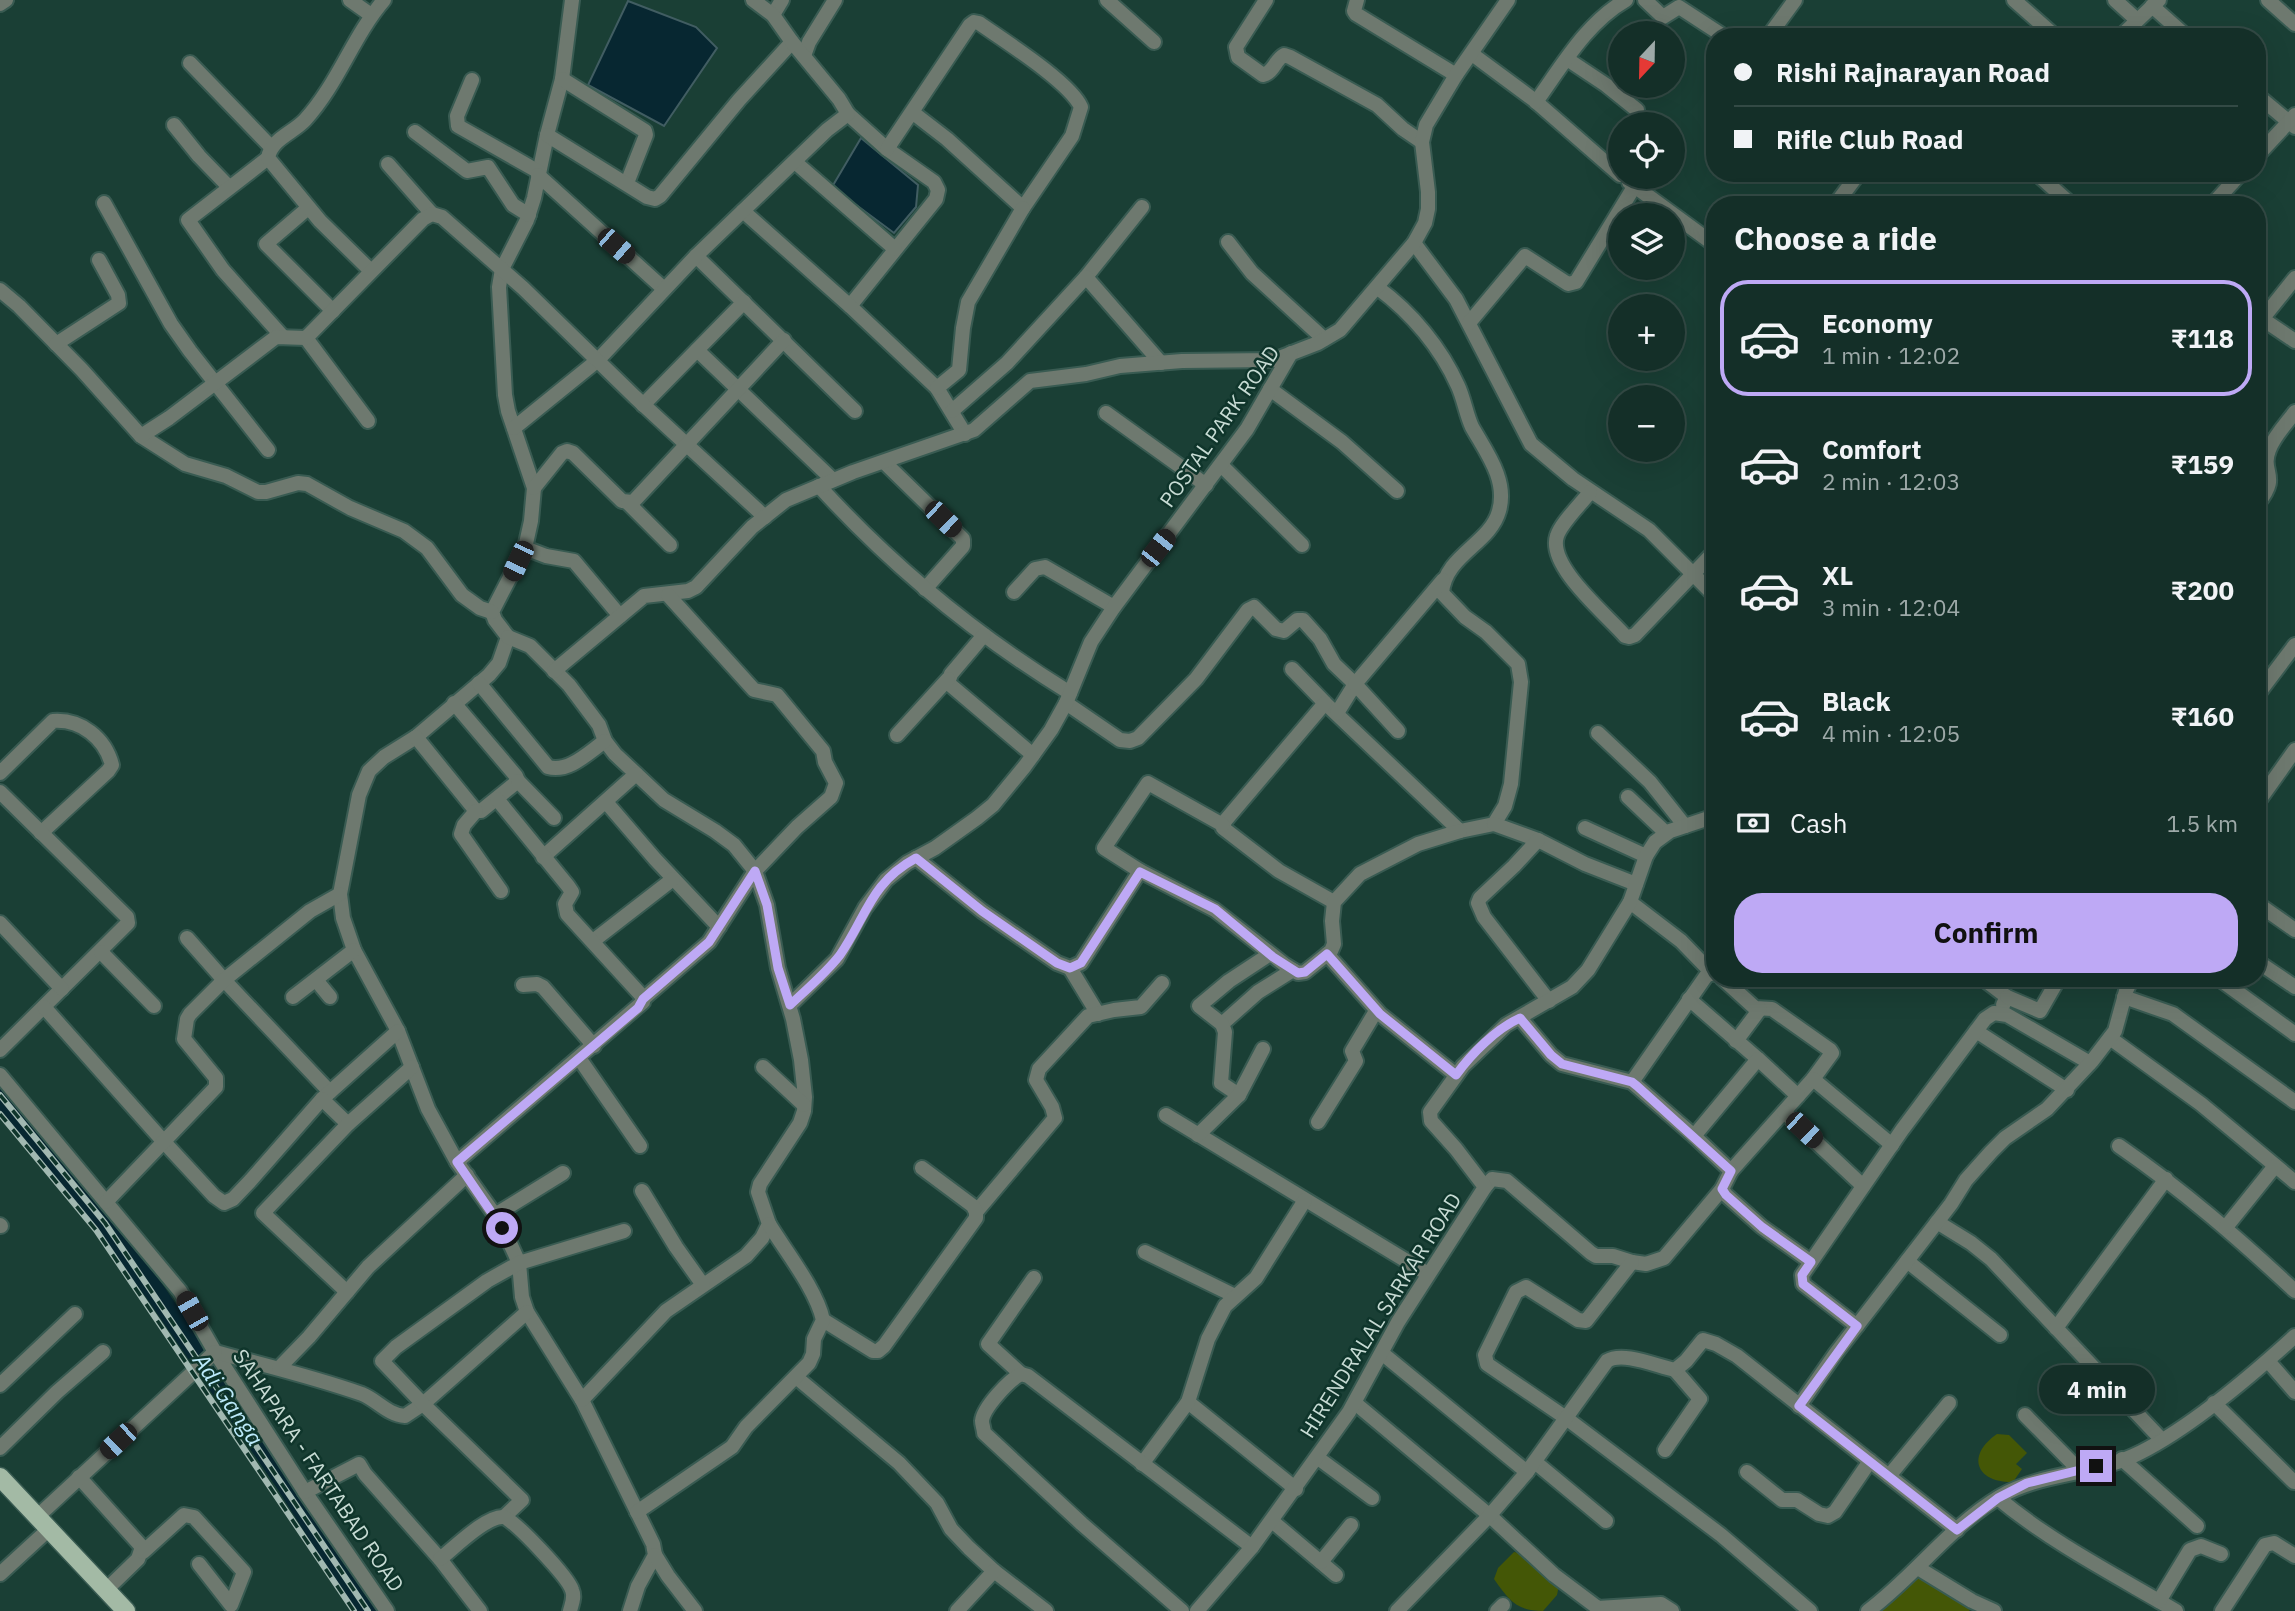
<!DOCTYPE html>
<html lang="en">
<head>
<meta charset="utf-8">
<style>
  :root { --surface:#142f28; --page:#1d3730; --text:#f1f3f6; --muted:#9da9a8; --line:#334a45; --accent:#bea9f5 }
  body { margin:0; font-family:"IBM Plex Sans",sans-serif; background:var(--page); color:var(--text); height:100vh; display:flex; flex-direction:column; font-size:26px; white-space:nowrap }
  * { box-sizing:border-box; margin:0 }
  p { font-size:23px; color:var(--muted) }
  .icon { flex:none; width:38px; height:38px; fill:none; stroke:currentColor; stroke-width:2; stroke-linecap:round; stroke-linejoin:round }
  .map { position:relative; flex:1; overflow:hidden }
  .drawer { position:absolute; left:1706px; top:196px; width:560px; height:791px; display:flex; flex-direction:column; background:var(--surface); border-radius:28px; box-shadow:0 7px 28px #0002,0 0 0 2px var(--line) }
  .drawer>* { flex:none }
  .top-card { position:absolute; left:1706px; top:28px; width:560px; height:154px; border-radius:28px; box-shadow:0 7px 28px #0002,0 0 0 2px var(--line); display:grid; align-content:center; height:154px; padding:0 28px; background:var(--surface) }
  .needle { width:46px; rotate:202deg }
  .buttons { position:absolute; left:1608px; top:21px; display:grid; gap:14px }
  .buttons a { display:grid; place-items:center; width:77px; height:77px; border-radius:50%; background:var(--surface); box-shadow:0 7px 28px #0002,0 0 0 2px var(--line); font-size:35px }
  .end { position:absolute; width:32px; height:32px; margin:-16px; border:9px solid #bea9f5; background:#111; box-shadow:0 0 0 4px #111 }
  .from { border-radius:50% }
  .bubble { position:absolute; height:49px; border-radius:24px; background:var(--surface); box-shadow:0 7px 28px #0002,0 0 0 2px var(--line); font-size:23px; font-weight:700; line-height:49px; text-align:center }
  .car { position:absolute; width:21px; height:42px; margin:-21px -10px; border-radius:9px; box-shadow:0 0 5px 2px #0007; background:linear-gradient(#222 24%,#8ab4d8 0 40%,#222 0 76%,#8ab4d8 0 86%,#222 0) }
  .top-card b { display:flex; align-items:center; gap:24px; height:66px; font-size:26px }
  .top-card b+b { border-top:2px solid var(--line) }
  .top-card i { width:18px; height:18px; background:var(--text) }
  ul { padding:0; list-style:none }
  li { display:flex; align-items:center; gap:21px; height:116px; margin:0 14px 10px; padding:0 14px; border:4px solid transparent; border-radius:28px }
  li div { flex:1 }
  li b { display:block; font-size:26px }
  li em { font-style:normal; font-weight:700 }
  li.current { border-color:var(--accent) }
  li>.icon { width:63px; height:63px; stroke-width:1.5 }
  h2 { padding:0 28px; font-size:32px; line-height:84px }
  .pay { display:flex; align-items:center; gap:18px; height:77px; padding:0 28px; font-size:26px }
  .pay p { margin-inline-start:auto }
  .action { display:flex; gap:14px; margin-top:auto; padding:14px 28px }
  .action a { flex:1; height:80px; border-radius:28px; background:var(--accent); color:#111; font-size:28px; font-weight:700; line-height:80px; text-align:center }
  .map>svg:first-child { display:block }
  .green { fill:#445706 }
  .water { fill:#072731; stroke:#415d62; stroke-width:2 }
  .lines { fill:none; stroke-linecap:round; stroke-linejoin:round }
  .river { stroke:#072731; stroke-width:21 }
  .street-casing { stroke:#395b52; stroke-width:18 }
  .primary-casing { stroke:#395b52; stroke-width:21 }
  .street { stroke:#6e796f; stroke-width:14 }
  .primary { stroke:#a3baa5; stroke-width:18 }
  .rail-casing { stroke:#a1b8b1; stroke-width:6 }
  .rail { stroke:#0f352b; stroke-width:3.5; stroke-dasharray:10; stroke-linecap:butt }
  .route { stroke:#bea9f5; stroke-width:9 }
  .labels { text-anchor:middle; dominant-baseline:central; stroke-width:5; stroke-linejoin:round; paint-order:stroke }
  .street-label { font-size:21px; fill:#c7dbd4; stroke:#0f352b }
  .water-label { font-size:23px; font-style:italic; fill:#bceafb; stroke:#0f352b }
</style>
</head>
<body>
<div class="map">
<svg width="2295" height="1611" viewBox="0 0 2295 1611">
  <rect width="100%" height="100%" fill="#1a3f35"/>
  <g class="green">
    <path d="M1997 1434 2009 1435 2027 1453 2016 1464 2022 1469 2013 1482C1977 1483 1965 1456 1997 1434Z"/>
    <path d="M1514 1552 1524 1554 1559 1585 1557 1595 1543 1611C1516 1611 1509 1600 1494 1579L1498 1568Z"/>
    <path d="M1918 1574 1973 1606 1969 1611H1877Z"/>
  </g>
  <g class="water">
    <path d="M628 1 696 27 717 48 664 126 588 85Z"/>
    <path d="M861 138 918 185 916 207 894 233 832 187Z"/>
  </g>
  <g class="lines">
    <path class="river" d="M0 1097 100 1217 155 1292 284 1480 367 1611"/>
    <defs>
      <g id="street">
        <path d="M350 0 371 15"/>
        <path d="M572 0 562 79 547 135 534 198 527 220 502 269 499 287 505 395 508 411 534 488 531 521 525 548 492 612 495 620 508 637 499 663 489 675 416 737 384 757 369 771 359 795 340 894 343 918 354 950 398 1031 428 1109 457 1162 495 1215 509 1241 519 1263 522 1297 527 1312 582 1400 653 1544 655 1555 638 1586 630 1611"/>
        <path d="M1107 0 1154 42"/>
        <path d="M1266 0 1236 47 1238 57 1263 75C1274 72 1275 60 1284 55L1290 57 1377 105 1403 129 1422 142"/>
        <path d="M1357 0 1354 11 1356 14 1456 75"/>
        <path d="M1645 0 1663 17 1679 7 1725 37"/>
        <path d="M2014 0 2056 37"/>
        <path d="M2115 0 2137 20"/>
        <path d="M2268 0 2295 24"/>
        <path d="M0 4 6 0"/>
        <path d="M2152 6 2187 37"/>
        <path d="M773 15 782 0"/>
        <path d="M1768 37 1795 0"/>
        <path d="M2120 37 2159 0"/>
        <path d="M1472 54 1534 100 1620 175"/>
        <path d="M804 56 809 42 835 0"/>
        <path d="M1567 59 1606 85 1637 110"/>
        <path d="M190 63 271 147"/>
        <path d="M562 79 645 131 646 135 627 183"/>
        <path d="M472 80 457 116 458 126 539 172"/>
        <path d="M2258 96 2295 127"/>
        <path d="M1536 102C1562 66 1586 23 1626 0"/>
        <path d="M848 114 887 149 934 182 938 190 936 199 850 306"/>
        <path d="M174 125 199 156 229 187"/>
        <path d="M415 132 467 171 488 167 513 205 529 215"/>
        <path d="M547 135 647 197 655 199 660 196 739 100 792 42"/>
        <path d="M887 149 970 25 974 22 979 23C1003 40 1070 82 1081 107L1072 136 1023 208 947 139 912 112"/>
        <path d="M2258 155 2295 115"/>
        <path d="M268 158 188 220 223 270 282 336"/>
        <path d="M795 162 895 249"/>
        <path d="M388 164 432 214"/>
        <path d="M2036 173 2072 205"/>
        <path d="M2220 173 2232 183"/>
        <path d="M538 175 664 289"/>
        <path d="M1629 182 1715 245"/>
        <path d="M104 203 171 324 190 351 268 450"/>
        <path d="M1835 205 1859 173"/>
        <path d="M2212 205 2241 173"/>
        <path d="M308 208 266 244 333 311"/>
        <path d="M743 211 850 306 937 388 965 434"/>
        <path d="M1228 242 1252 273 1324 339"/>
        <path d="M1414 243 1456 299 1531 444 1573 479 1649 530 1715 596"/>
        <path d="M696 256 855 411"/>
        <path d="M370 270 320 221 268 158C271 139 293 133 305 120 338 84 353 36 384 0"/>
        <path d="M1086 277 1142 207"/>
        <path d="M0 290 19 306 82 370 141 436 185 464 226 476 258 492H266L298 483 307 484 350 508 404 531 427 548 462 595 480 608 492 612"/>
        <path d="M2258 316 2295 341"/>
        <path d="M2263 318 2295 278"/>
        <path d="M1469 323 1525 256 1568 284 1576 282 1634 187"/>
        <path d="M306 338 368 421"/>
        <path d="M56 344 119 303 118 295 99 260"/>
        <path d="M697 350 833 480"/>
        <path d="M937 388 959 370 963 328 968 302 1023 208"/>
        <path d="M1270 389 1342 442 1397 491"/>
        <path d="M643 405 744 302"/>
        <path d="M952 411 1007 363 1086 277 1161 363"/>
        <path d="M1106 413 1206 485"/>
        <path d="M514 428 598 360 696 256 827 130 848 114 839 99 792 42 773 15 753 0"/>
        <path d="M141 436 169 418 276 337 306 338 423 219 432 214 442 217 523 288 635 397 765 517"/>
        <path d="M884 462 963 539V546L925 589"/>
        <path d="M1221 465 1302 545"/>
        <path d="M819 486C892 566 977 636 1070 693"/>
        <path d="M534 488 562 453 567 451 573 453 622 501 633 502 784 340"/>
        <path d="M1590 492C1581 504 1561 523 1557 536 1547 566 1606 614 1625 636L1629 637 1635 635 1715 551"/>
        <path d="M628 503 670 545"/>
        <path d="M2258 503C2281 475 2260 473 2269 450 2274 436 2286 424 2295 412"/>
        <path d="M525 548 546 556 574 561 620 616"/>
        <path d="M1014 592 1035 569 1045 567 1114 607"/>
        <path d="M984 635 951 674 948 683 1033 755"/>
        <path d="M508 637 530 646 569 685 599 725 605 741 615 754 664 800 715 831 734 845 755 871 767 905 778 968 793 1019 801 1060 805 1097 804 1111 800 1123 760 1184 758 1192 769 1224 762 1238 746 1256 666 1311 582 1400"/>
        <path d="M1292 669 1325 703 1460 831 1494 824 1505 806 1511 784 1521 682 1518 664 1486 632 1465 617 1442 593C1445 555 1490 544 1499 511 1508 480 1486 452 1472 427 1466 414 1464 399 1458 386 1441 348 1412 313 1378 288"/>
        <path d="M554 671 644 596 688 591 696 587 752 527 786 500 853 472 974 430 1030 381 1086 374 1120 366 1182 361 1274 360 1318 343 1340 330 1414 243 1425 223 1428 209V192L1422 142 1426 125 1456 75 1508 0"/>
        <path d="M479 683 548 767C569 773 589 752 605 741"/>
        <path d="M2258 694 2295 645"/>
        <path d="M1066 703 1120 740 1130 741 1138 738 1196 679 1248 610 1254 607 1276 629 1284 631 1297 620H1303L1320 639 1334 664 1355 684 1337 713"/>
        <path d="M1325 703 1225 821 1223 828 1279 871 1334 902"/>
        <path d="M1398 731 1355 684 1443 580"/>
        <path d="M1598 733 1650 782 1685 826"/>
        <path d="M897 735 948 679"/>
        <path d="M416 737 476 811H481L518 781 516 776 454 703"/>
        <path d="M0 773 53 721C81 719 105 738 112 765L108 771 41 833"/>
        <path d="M518 781 554 818"/>
        <path d="M0 792 127 917 128 923 0 1050"/>
        <path d="M1628 797 1666 833"/>
        <path d="M606 802 655 859 719 927"/>
        <path d="M2258 802 2295 750"/>
        <path d="M476 811 464 825 461 834 501 891"/>
        <path d="M1494 824 1538 840 1585 864 1636 884"/>
        <path d="M1223 825 1148 783 1104 848 1140 871 1215 910 1285 965 1298 973 1305 972 1331 951 1334 944 1332 921 1334 902 1360 874 1418 844 1460 831"/>
        <path d="M1585 828 1646 856"/>
        <path d="M1538 840 1514 866 1480 898 1478 903 1484 917 1549 1001"/>
        <path d="M543 857 636 774"/>
        <path d="M916 858 982 911 1057 963 1070 968 1081 963 1140 871"/>
        <path d="M1630 902 1681 941 1712 973H1715"/>
        <path d="M2258 904 2295 930"/>
        <path d="M0 923 62 989"/>
        <path d="M187 938 224 980 330 1092"/>
        <path d="M593 941 673 879"/>
        <path d="M101 952 154 1006"/>
        <path d="M1327 954 1380 1014 1456 1075"/>
        <path d="M2258 962 2295 987"/>
        <path d="M1070 968 1098 1014"/>
        <path d="M1722 978 1755 1008 1772 1009 1830 1050 1832 1053 1813 1079 1731 1171"/>
        <path d="M1988 978 1986 981 2007 997 2003 1005"/>
        <path d="M2218 978 2295 1034"/>
        <path d="M316 980 330 997"/>
        <path d="M523 985 537 984 543 987 594 1046"/>
        <path d="M293 997 354 950"/>
        <path d="M2007 997 2040 1011 2059 978"/>
        <path d="M2124 997 2173 1014 2295 1102"/>
        <path d="M643 999 709 942 755 871 797 827 831 797 836 783 825 762 823 751 777 695 754 690 668 595"/>
        <path d="M1689 999 1758 1059"/>
        <path d="M790 1005 837 959 865 908 886 880 907 863 935 848 977 818 993 805 1025 766 1051 730 1066 703 1091 642 1114 607 1247 429 1291 353"/>
        <path d="M44 1007 164 1142 214 1196 224 1203 233 1199 251 1180 322 1099 398 1031"/>
        <path d="M1520 1018 1551 1055 1562 1064 1632 1082 1694 1136 1731 1171 1722 1189 1726 1195 1762 1227 1811 1262 1802 1275 1803 1284 1857 1326"/>
        <path d="M1222 1024 1258 992 1293 970"/>
        <path d="M1976 1031 2067 1090"/>
        <path d="M2110 1038 2201 1104 2295 1182"/>
        <path d="M1736 1041 1760 1009"/>
        <path d="M579 1058 640 1146"/>
        <path d="M763 1067 804 1105"/>
        <path d="M0 1075 180 1291 215 1352 305 1492 387 1611"/>
        <path d="M1813 1079 1892 1145"/>
        <path d="M1632 1082 1706 976 1712 973 1715 974"/>
        <path d="M1239 1095 1221 1083 1225 1032 1222 1024 1199 1006 1229 981 1270 954"/>
        <path d="M322 1099 348 1124"/>
        <path d="M1784 1112 1863 1186"/>
        <path d="M1166 1115 1428 1274"/>
        <path d="M1318 1122 1356 1061 1352 1051 1376 1011"/>
        <path d="M1198 1135 1239 1095 1263 1049"/>
        <path d="M1694 1136 1758 1059 1798 1096"/>
        <path d="M2119 1146C2184 1191 2237 1237 2295 1291"/>
        <path d="M457 1162 643 1002 641 995 567 914 565 904 572 892 568 886 497 799"/>
        <path d="M1485 1187 1492 1179 1507 1181 1591 1253 1596 1256H1613L1632 1262 1646 1264 1664 1258 1722 1189"/>
        <path d="M642 1191 676 1247 703 1285"/>
        <path d="M106 1202 216 1087V1078L184 1039 187 1019 190 1014 224 980 310 911 340 894"/>
        <path d="M976 1212 1055 1118 1052 1107 1036 1080 1039 1069 1088 1016 1114 1010 1141 1007 1162 983"/>
        <path d="M495 1215 563 1173"/>
        <path d="M1937 1222 1971 1243 1991 1259 2161 1439"/>
        <path d="M0 1225 1 1226"/>
        <path d="M2226 1227 2275 1166"/>
        <path d="M1145 1252 1235 1296"/>
        <path d="M1907 1261 2000 1335"/>
        <path d="M1632 1262 1586 1321 1578 1320 1526 1287 1516 1292 1485 1355 1487 1364 1566 1418 1721 1535 1810 1611"/>
        <path d="M1811 1262 1902 1130 1985 1019 1994 1013 2007 1015 2090 1063"/>
        <path d="M347 1292 263 1213 348 1124 412 1067"/>
        <path d="M823 1320 873 1351H878L884 1346 976 1218V1212L973 1206 922 1168"/>
        <path d="M2056 1328 2166 1179"/>
        <path d="M215 1352C264 1365 314 1377 362 1394 377 1400 388 1415 405 1416L423 1404 527 1312"/>
        <path d="M1383 1354 1527 1472"/>
        <path d="M2268 1361 2295 1392"/>
        <path d="M279 1368 309 1337 368 1267 467 1175"/>
        <path d="M1021 1374 988 1344 1034 1278"/>
        <path d="M796 1377 899 1463 937 1503 951 1529 969 1548 994 1571 1046 1611"/>
        <path d="M0 1385 75 1314"/>
        <path d="M1188 1402 1296 1489"/>
        <path d="M1355 1403 1489 1515 1554 1575 1598 1608 1661 1604 1672 1611"/>
        <path d="M2214 1403 2294 1482"/>
        <path d="M1799 1406 1836 1353 1951 1204 1966 1180 1991 1152 2005 1138 2047 1109 2092 1061 2115 1031 2126 991 2132 978"/>
        <path d="M2025 1415 2080 1471"/>
        <path d="M0 1448 57 1392 103 1352"/>
        <path d="M1665 1450 1700 1399 1675 1370"/>
        <path d="M1318 1458 1372 1498"/>
        <path d="M2122 1459 2197 1526"/>
        <path d="M1535 1462 1606 1521"/>
        <path d="M1142 1464 1188 1402 1208 1339 1225 1306 1256 1278 1305 1200"/>
        <path d="M1747 1472 1782 1500H1797L1819 1514 1828 1516 1835 1512 1870 1461"/>
        <path d="M1889 1476 1949 1403"/>
        <path d="M79 1477 142 1547 138 1559 106 1590"/>
        <path d="M305 1492 359 1464 365 1474 440 1559 480 1611"/>
        <path d="M1998 1498C2052 1543 2115 1575 2176 1611"/>
        <path d="M637 1512 732 1447 746 1427 809 1363 813 1354 814 1339 823 1320C816 1289 786 1252 769 1224"/>
        <path d="M37 1517 215 1352"/>
        <path d="M504 1517 522 1500 423 1404 382 1361 396 1347 487 1281 519 1263 624 1231"/>
        <path d="M1272 1521 1336 1575"/>
        <path d="M143 1552 184 1515 194 1517 244 1572 231 1605 199 1564"/>
        <path d="M655 1555 668 1576 695 1611"/>
        <path d="M440 1559C454 1548 487 1515 504 1517 517 1523 568 1577 572 1590 575 1597 572 1603 570 1611"/>
        <path d="M1321 1562 1351 1525"/>
        <path d="M1918 1568 1972 1601 1994 1611"/>
        <path d="M0 1574 49 1529"/>
        <path d="M2159 1601 2190 1550 2201 1546 2221 1554"/>
        <path d="M957 1611 994 1571"/>
        <path d="M1182 1611 1082 1524 984 1433C984 1429 982 1425 982 1421 983 1408 1009 1380 1021 1374L1028 1376 1252 1547"/>
        <path d="M1197 1611 1252 1547 1349 1412 1398 1322 1485 1187 1456 1149 1431 1121 1430 1112 1463 1066 1506 1025 1572 987 1588 970 1630 902 1646 856 1655 842 1670 831 1715 816"/>
        <path d="M1397 1611 1490 1515 1527 1472 1607 1361C1623 1351 1656 1366 1675 1370L1686 1361 1703 1340 1716 1344 1737 1356 1957 1530"/>
        <path d="M1497 1611 1503 1605"/>
        <path d="M1868 1611C1915 1576 1950 1526 2001 1496 2041 1473 2090 1475 2133 1456 2187 1431 2250 1377 2295 1336"/>
        <path d="M2222 1611 2265 1545 2274 1543 2295 1556"/>
      </g>
      <path id="primary" d="M0 1477 126 1611"/>
    </defs>
    <use href="#street" class="street-casing"/>
    <use href="#primary" class="primary-casing"/>
    <use href="#street" class="street"/>
    <use href="#primary" class="primary"/>
    <defs>
      <g id="rail">
        <path d="M0 1095 105 1223 368 1611"/>
        <path d="M0 1114 96 1230 354 1611"/>
      </g>
    </defs>
    <use href="#rail" class="rail-casing"/>
    <use href="#rail" class="rail"/>
  </g>
  <g class="lines">
    <path class="route" d="M502 1228 457 1162 638 1008 643 999 709 942 755 871 767 905 778 968 790 1005C807 989 826 973 840 955 867 916 870 883 916 858L982 911 1057 963 1070 968 1081 963 1140 872 1215 909 1273 957 1298 973 1305 972 1327 954 1380 1014 1456 1075C1472 1053 1496 1029 1520 1018L1551 1055 1562 1064 1632 1082 1637 1086 1731 1171 1722 1189 1726 1195 1762 1227 1811 1262 1802 1275 1803 1284 1857 1326 1799 1406 1957 1530 1998 1498 2027 1483 2096 1466"/>
  </g>
  <g class="labels">
    <g class="street-label">
      <text transform="translate(1219 426) rotate(-55)">POSTAL PARK ROAD</text>
      <text transform="translate(1380 1315) rotate(-58)">HIRENDRALAL SARKAR ROAD</text>
      <text transform="translate(319 1470) rotate(56)">SAHAPARA - FARTABAD ROAD</text>
    </g>
    <g class="water-label">
      <text transform="translate(229 1399) rotate(56)">Adi Ganga</text>
    </g>
  </g>
</svg>
<div class="buttons">
<a><svg class="needle" viewBox="-14 -14 28 28"><path d="M0-13l5 13h-10z" fill="#e53935"/><path d="M0 13l5-13h-10z" fill="#9da9a8"/></svg></a>
<a><svg class="icon" aria-label="locate" viewBox="0 0 24 24"><circle cx="12" cy="12" r="6"/><path d="M12 2v4M12 18v4M2 12h4M18 12h4"/></svg></a>
<a><svg class="icon" aria-label="layers" viewBox="0 0 24 24"><path d="M12 4l9 5-9 5-9-5zM3 14l9 5 9-5"/></svg></a>
<a>+</a>
<a>−</a>
</div>
<i class="end from" style="left:502px;top:1228px"></i>
<i class="end" style="left:2096px;top:1466px"></i>
<div class="bubble" style="left:2039px;top:1365px;width:116px">4 min</div>
<i class="car" style="left:616px;top:246px;rotate:131deg"></i>
<i class="car" style="left:943px;top:519px;rotate:134deg"></i>
<i class="car" style="left:1158px;top:548px;rotate:38deg"></i>
<i class="car" style="left:518px;top:561px;rotate:205deg"></i>
<i class="car" style="left:1804px;top:1130px;rotate:133deg"></i>
<i class="car" style="left:192px;top:1311px;rotate:330deg"></i>
<i class="car" style="left:118px;top:1441px;rotate:227deg"></i>
<div class="top-card">
<b><i class="from"></i>Rishi Rajnarayan Road</b>
<b><i></i>Rifle Club Road</b>
</div>
<section class="drawer">
<h2>Choose a ride</h2>
<ul>
<li class="current"><svg class="icon" aria-label="car" viewBox="0 0 24 24"><path d="M5 17H2v-5l4-1 3-4h7l3 4 3 1v5h-3M9 17h6M6 11h13"/><circle cx="7" cy="17" r="2"/><circle cx="17" cy="17" r="2"/></svg><div><b>Economy</b><p>1 min · 12:02</p></div><em>₹118</em></li>
<li><svg class="icon" aria-label="car" viewBox="0 0 24 24"><path d="M5 17H2v-5l4-1 3-4h7l3 4 3 1v5h-3M9 17h6M6 11h13"/><circle cx="7" cy="17" r="2"/><circle cx="17" cy="17" r="2"/></svg><div><b>Comfort</b><p>2 min · 12:03</p></div><em>₹159</em></li>
<li><svg class="icon" aria-label="car" viewBox="0 0 24 24"><path d="M5 17H2v-5l4-1 3-4h7l3 4 3 1v5h-3M9 17h6M6 11h13"/><circle cx="7" cy="17" r="2"/><circle cx="17" cy="17" r="2"/></svg><div><b>XL</b><p>3 min · 12:04</p></div><em>₹200</em></li>
<li><svg class="icon" aria-label="car" viewBox="0 0 24 24"><path d="M5 17H2v-5l4-1 3-4h7l3 4 3 1v5h-3M9 17h6M6 11h13"/><circle cx="7" cy="17" r="2"/><circle cx="17" cy="17" r="2"/></svg><div><b>Black</b><p>4 min · 12:05</p></div><em>₹160</em></li>
</ul>
<div class="pay"><svg class="icon" aria-label="cash" viewBox="0 0 24 24"><path d="M3 7h18v10H3z"/><circle cx="12" cy="12" r="2"/></svg>Cash<p>1.5 km</p></div>
<div class="action"><a>Confirm</a></div>
</section>
</div>
</body>
</html>
